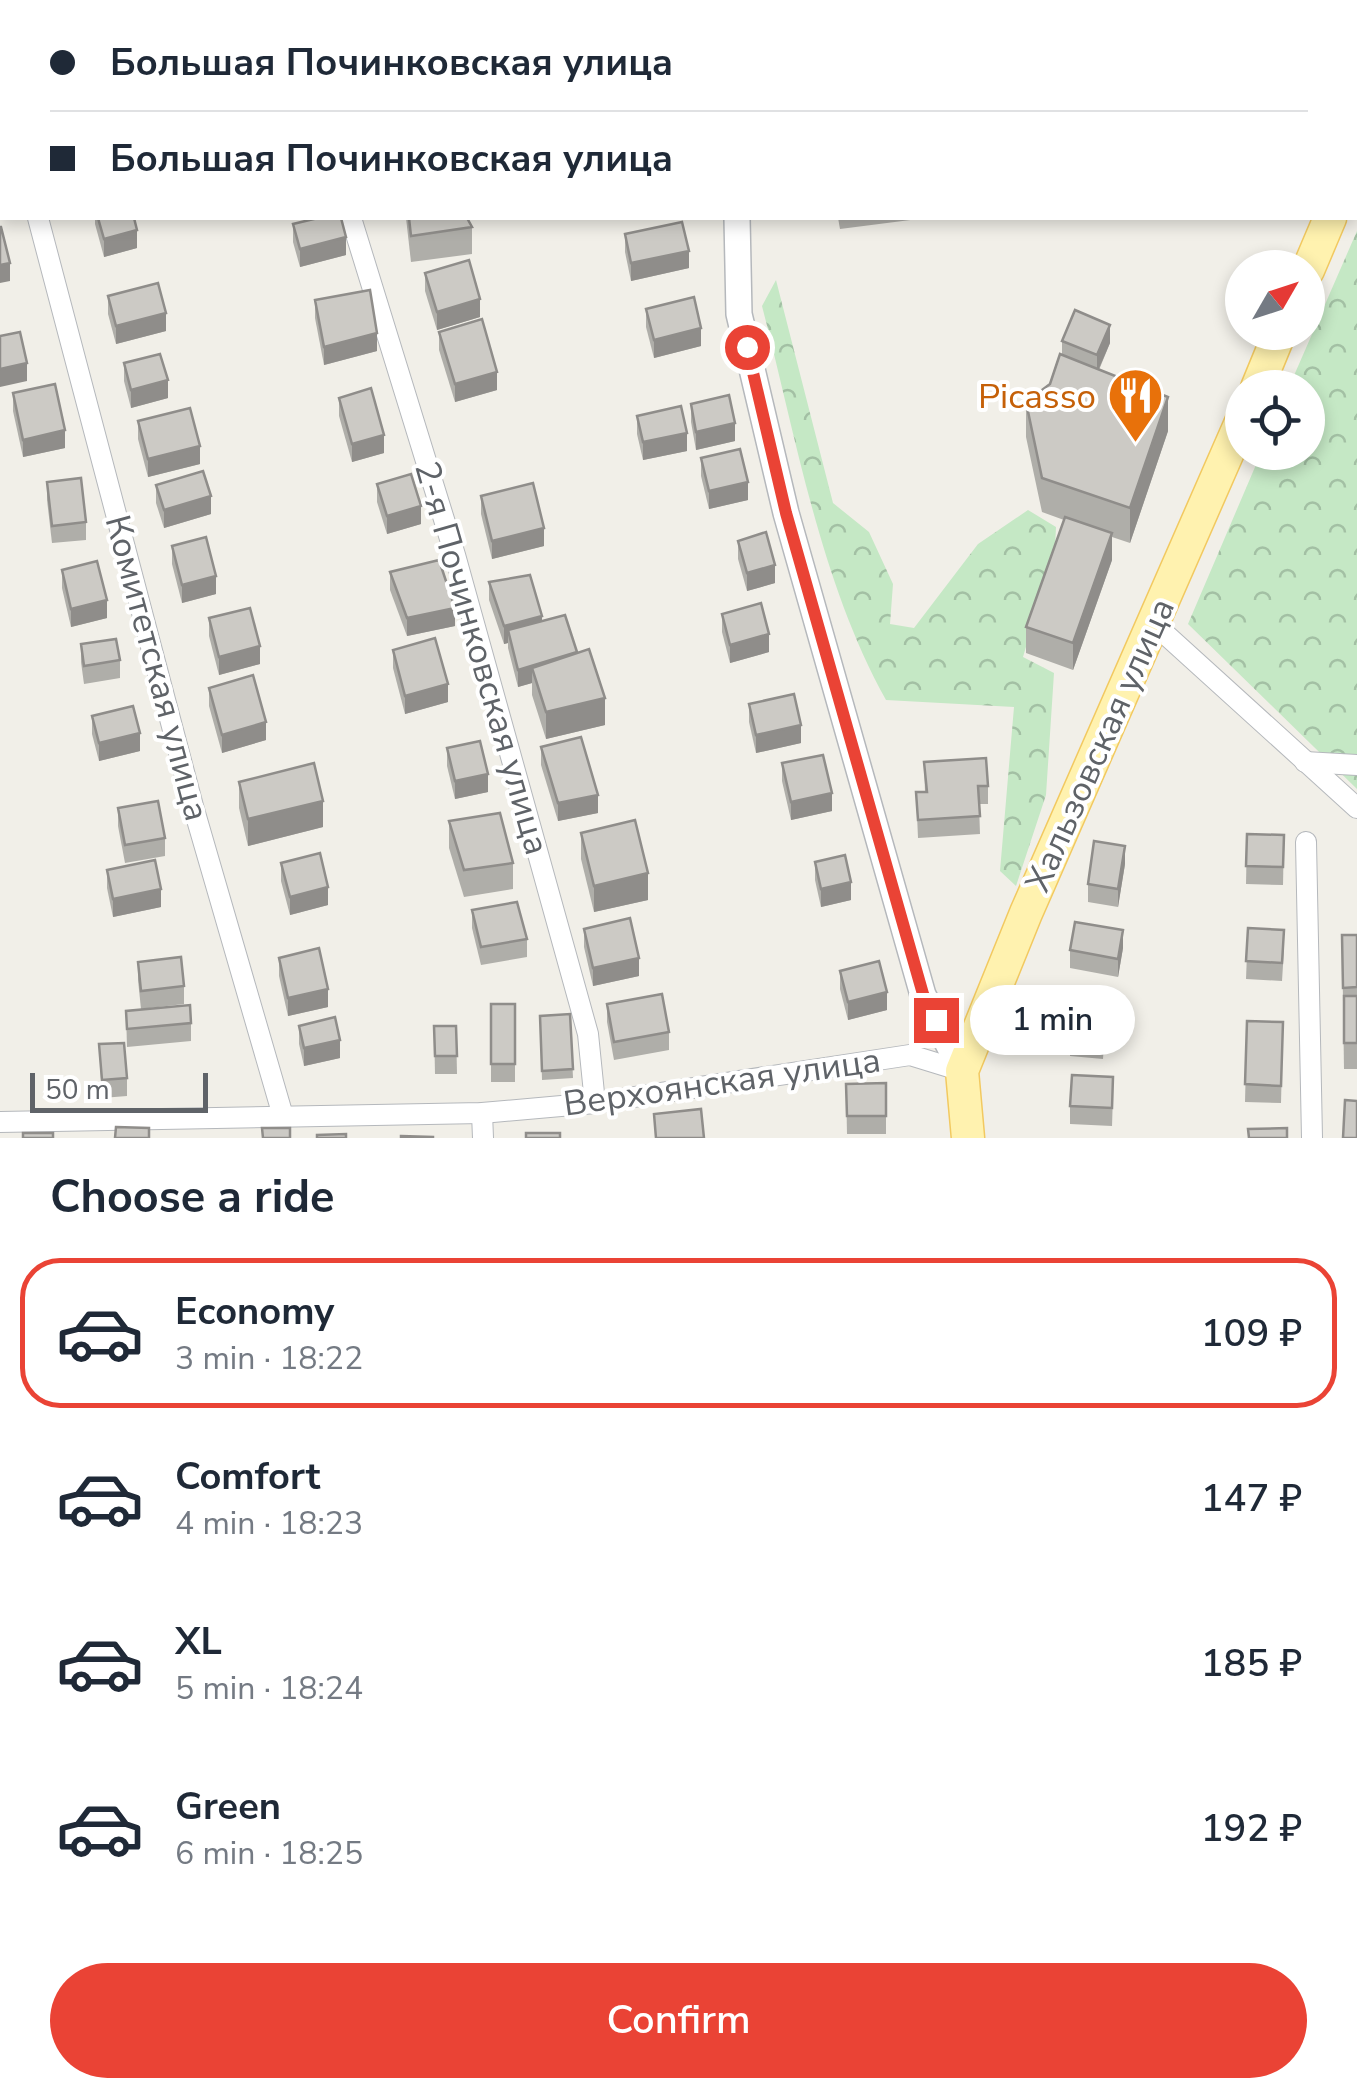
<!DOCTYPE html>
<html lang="en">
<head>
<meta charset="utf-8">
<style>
  :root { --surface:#fff; --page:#f6f6f7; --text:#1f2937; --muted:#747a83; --line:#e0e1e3; --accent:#ea4335 }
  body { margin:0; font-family:"Nunito Sans",sans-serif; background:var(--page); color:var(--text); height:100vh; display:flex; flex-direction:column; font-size:38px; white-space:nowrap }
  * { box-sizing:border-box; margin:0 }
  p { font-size:32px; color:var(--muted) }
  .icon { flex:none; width:55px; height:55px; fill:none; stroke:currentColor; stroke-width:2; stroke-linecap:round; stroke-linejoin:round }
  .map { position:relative; height:1138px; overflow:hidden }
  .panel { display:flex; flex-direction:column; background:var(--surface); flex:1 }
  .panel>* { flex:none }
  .guide { position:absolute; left:0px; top:0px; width:1358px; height:220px; box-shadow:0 5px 15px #0003; display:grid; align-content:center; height:220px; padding:0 50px; background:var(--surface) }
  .needle { width:65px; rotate:51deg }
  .fabs { position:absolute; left:1225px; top:250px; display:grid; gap:20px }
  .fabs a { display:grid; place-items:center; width:100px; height:100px; border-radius:50%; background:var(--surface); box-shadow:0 5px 15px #0003; font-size:50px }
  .scale { position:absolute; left:30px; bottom:25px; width:178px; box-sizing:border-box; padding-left:10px; border:5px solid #5f6368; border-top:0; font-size:28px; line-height:35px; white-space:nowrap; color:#5f6368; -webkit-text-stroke:8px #fff; paint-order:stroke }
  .end { position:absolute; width:45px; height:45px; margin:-22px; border:12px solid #ea4335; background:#fff; box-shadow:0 0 0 5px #fff }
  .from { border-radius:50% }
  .bubble { position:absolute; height:70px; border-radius:35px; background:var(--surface); box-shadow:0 5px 15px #0003; font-size:32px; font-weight:600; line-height:70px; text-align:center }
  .guide b { display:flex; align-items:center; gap:35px; height:95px; font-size:38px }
  .guide b+b { border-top:2px solid var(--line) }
  .guide i { width:25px; height:25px; background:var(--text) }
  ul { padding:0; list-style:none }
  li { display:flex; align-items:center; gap:30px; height:150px; margin:0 20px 15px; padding:0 30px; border:5px solid transparent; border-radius:40px }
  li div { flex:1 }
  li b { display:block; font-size:38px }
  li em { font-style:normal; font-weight:600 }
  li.on { border-color:var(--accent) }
  li>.icon { width:90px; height:90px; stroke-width:1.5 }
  h2 { padding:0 50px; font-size:45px; line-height:120px }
  .action { display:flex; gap:20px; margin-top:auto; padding:20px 50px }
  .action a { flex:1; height:115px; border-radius:60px; background:var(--accent); color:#fff; font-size:40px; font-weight:600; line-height:115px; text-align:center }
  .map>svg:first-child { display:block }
  .forest { fill:url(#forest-crowns) }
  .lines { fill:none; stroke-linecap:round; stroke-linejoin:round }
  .minor-casing { stroke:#b5b8bc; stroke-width:22 }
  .tertiary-casing { stroke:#b5b8bc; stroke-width:28 }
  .primary-casing { stroke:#f2c960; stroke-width:35 }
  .minor { stroke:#fff; stroke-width:20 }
  .tertiary { stroke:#fff; stroke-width:25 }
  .primary { stroke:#fff2af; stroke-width:32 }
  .wall { fill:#afaea9 }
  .shaded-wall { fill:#8f8d8a }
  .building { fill:#cccac5; stroke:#8f8d8a; stroke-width:2.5 }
  .route { stroke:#ea4335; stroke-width:12 }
  .labels { text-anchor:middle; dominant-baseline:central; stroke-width:8; stroke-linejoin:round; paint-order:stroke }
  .food-label { font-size:35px; fill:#c56008; stroke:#fff; text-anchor:end }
  .street-label { font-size:35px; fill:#5f6368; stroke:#fff }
</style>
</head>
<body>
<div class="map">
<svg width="1357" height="1138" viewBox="0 0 1357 1138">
  <defs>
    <pattern id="forest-crowns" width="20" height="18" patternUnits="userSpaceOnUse" patternTransform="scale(2.5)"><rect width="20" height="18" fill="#c5e8c5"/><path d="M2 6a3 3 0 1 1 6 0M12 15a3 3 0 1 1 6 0" fill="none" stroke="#a3c0a4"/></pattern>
  </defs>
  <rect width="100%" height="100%" fill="#f1efe8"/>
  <g class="forest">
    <path d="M1357 231V789L1188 624 1261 453 1308 452V388L1289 387Z"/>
    <path d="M776 280 833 503 869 532 893 584 890 624 914 628 978 544 1028 510 1056 527 1055 548 1023 657 1054 673 1046 795 1016 886 1000 871 1014 707 886 700C820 581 796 437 762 306Z"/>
  </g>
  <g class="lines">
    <defs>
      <g id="minor">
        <path d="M303 0V2"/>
        <path d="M0 65 2 75"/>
        <path d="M1355 186 1357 187"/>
        <path d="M38 218 193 806 283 1116"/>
        <path d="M351 218 455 555 588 1034 595 1103"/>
        <path d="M1153 623 1357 808"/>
        <path d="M1305 762 1357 765"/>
        <path d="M1306 842 1312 1138"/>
        <path d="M482 1113 483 1138"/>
        <path d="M0 1122 482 1113 595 1103 910 1055 962 1071"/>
      </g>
      <g id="tertiary">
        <path d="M746 0V2"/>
        <path d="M737 218 739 314 786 513 923 995 962 1071"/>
      </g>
      <g id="primary">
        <path d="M1355 160 1357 155"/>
        <path d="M1308 270 1330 218"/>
        <path d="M1257 388 1280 332"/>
        <path d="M968 1138 962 1071 1026 913 1242 420"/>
      </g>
    </defs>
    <use href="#minor" class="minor-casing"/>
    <use href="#tertiary" class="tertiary-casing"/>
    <use href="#primary" class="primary-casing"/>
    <use href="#minor" class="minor"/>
    <use href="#tertiary" class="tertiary"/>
    <use href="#primary" class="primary"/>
  </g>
  <g class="wall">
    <path d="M1312 0H1357V15H1355V2H1312Z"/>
    <path d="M95 218H134L137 248 104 257 95 224Z"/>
    <path d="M406 218H467L472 227V254L411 262Z"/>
    <path d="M838 218H926L840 229Z"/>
    <path d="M293 224 346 255 300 267 293 242Z"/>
    <path d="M625 234 689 268 631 281 625 252Z"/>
    <path d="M425 273 480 317 437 330 425 291Z"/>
    <path d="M108 296 166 331 116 344 108 314Z"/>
    <path d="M315 300 377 351 324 365 315 318Z"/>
    <path d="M646 309 701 346 654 358 646 327Z"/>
    <path d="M439 332 497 390 455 402 439 350Z"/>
    <path d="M1062 341 1110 343 1099 370 1168 431 1130 543 1112 537V560L1073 670 1026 653V627L1064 520 1042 512 1026 437V402L1050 384 1062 355Z"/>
    <path d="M124 363 168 398 131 408 124 381Z"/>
    <path d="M13 393 65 448 23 457 13 411Z"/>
    <path d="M339 398 384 453 352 462 339 416Z"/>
    <path d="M691 404 735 441 696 450 691 422Z"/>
    <path d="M637 416 687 451 643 460 637 434Z"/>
    <path d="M138 421 200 464 148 477 138 439Z"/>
    <path d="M701 458 748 500 709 509 701 476Z"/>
    <path d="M47 482 86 522V540L52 543 47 500Z"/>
    <path d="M377 484 421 524 387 534 377 502Z"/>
    <path d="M156 485 211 514 164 528 156 503Z"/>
    <path d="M481 496 544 546 492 559 481 514Z"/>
    <path d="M738 541 775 583 747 591 738 559Z"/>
    <path d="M172 546 216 594 182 603 172 564Z"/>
    <path d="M62 570 107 618 71 627 62 588Z"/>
    <path d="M390 572 455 626 407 636 390 590Z"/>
    <path d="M489 582 542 621 577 653 605 725 546 739 532 695V683L518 687 508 648V643L504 644 489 600Z"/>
    <path d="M722 614 769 652 730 663 722 632Z"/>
    <path d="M209 618 260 664 219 675 209 636Z"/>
    <path d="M81 644 120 660V678L84 684 81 662Z"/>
    <path d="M393 650 448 702 405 714 393 668Z"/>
    <path d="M209 688 266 740 222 753 209 706Z"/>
    <path d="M749 704 801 743 756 753 749 722Z"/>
    <path d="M92 716 140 751 99 761 92 734Z"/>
    <path d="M541 747 598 813 558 821 541 765Z"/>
    <path d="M447 748 488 792 455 799 447 766Z"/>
    <path d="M924 762 988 786V804H979L980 834 918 838 916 792H925Z"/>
    <path d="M782 763 832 811 791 820 782 781Z"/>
    <path d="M239 782 323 827 248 846 239 808Z"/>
    <path d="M118 808 165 838V856L125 863 118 826Z"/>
    <path d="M449 821 513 863V889L464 897 449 848Z"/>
    <path d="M581 833 648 900 594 912 581 859Z"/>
    <path d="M1247 834 1284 835 1283 885 1246 884Z"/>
    <path d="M815 862 851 900 821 907 815 880Z"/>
    <path d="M281 863 328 905 290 915 281 881Z"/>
    <path d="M1125 864 1118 907 1088 902V884Z"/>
    <path d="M107 870 161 907 113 917 107 888Z"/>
    <path d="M472 910 527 939V957L481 965 472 928Z"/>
    <path d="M1248 928 1284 948 1282 981 1246 979Z"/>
    <path d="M584 929 639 976 593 986 584 947Z"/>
    <path d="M1342 935H1357V1069H1344Z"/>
    <path d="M1123 948 1118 977 1070 968V950Z"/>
    <path d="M279 958 328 1007 288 1016 279 976Z"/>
    <path d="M138 962 184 986V1004L141 1009 138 980Z"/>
    <path d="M840 971 887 1010 848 1020 840 989Z"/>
    <rect x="491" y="1004" width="24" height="78"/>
    <path d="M607 1004 669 1032V1050L614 1060 607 1022Z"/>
    <path d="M126 1011 191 1023V1041L127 1047Z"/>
    <path d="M570 1014 573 1078 542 1080 540 1016Z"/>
    <path d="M1247 1021 1283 1022 1281 1103 1245 1102Z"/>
    <path d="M299 1026 340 1058 304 1066 299 1044Z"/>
    <path d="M434 1026H456L457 1074H435Z"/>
    <path d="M1105 1027 1103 1059 1070 1056V1038Z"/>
    <path d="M99 1044 127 1078V1096L102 1098Z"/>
    <path d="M886 1083V1134H847L846 1084Z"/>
    <path d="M1113 1095 1112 1126 1070 1124V1106Z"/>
  </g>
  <g class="shaded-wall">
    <path d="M359 0H402V2H355Z"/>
    <path d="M677 0H714L709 2H677Z"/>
    <path d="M137 230V248L104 257V239Z"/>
    <path d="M346 237V255L300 267V249Z"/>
    <path d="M689 251V268L631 281V263Z"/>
    <path d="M10 263V281L0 283V265Z"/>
    <path d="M480 299V317L437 330V312Z"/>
    <path d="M166 313V331L116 344V326Z"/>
    <path d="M1110 325V343L1097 373V355Z"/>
    <path d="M701 328V346L654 358V340Z"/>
    <path d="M377 333V351L324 365V347Z"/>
    <path d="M27 363V381L0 387V369Z"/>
    <path d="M497 372V390L455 402V384Z"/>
    <path d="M168 380V398L131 408V390Z"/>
    <path d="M1168 397V431L1130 543V508Z"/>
    <path d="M735 423V441L696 450V432Z"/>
    <path d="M65 430V448L23 457V440Z"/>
    <path d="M687 433V451L643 460V442Z"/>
    <path d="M384 435V453L352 462V444Z"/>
    <path d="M200 446V464L148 477V459Z"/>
    <path d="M748 482V500L709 509V491Z"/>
    <path d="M211 496V514L164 528V510Z"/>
    <path d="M421 506V524L387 534V516Z"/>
    <path d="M544 528V546L492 559V541Z"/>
    <path d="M1112 533V560L1073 670V643Z"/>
    <path d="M775 565V583L747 591V573Z"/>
    <path d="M216 576V594L182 603V585Z"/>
    <path d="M107 600V618L71 627V609Z"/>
    <path d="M455 608V626L407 636V618Z"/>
    <path d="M542 616V634L508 630V643L504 644V626Z"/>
    <path d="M769 634V652L730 663V645Z"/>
    <path d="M260 646V664L219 675V657Z"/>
    <path d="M577 652V670L532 668V683L518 687V670Z"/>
    <path d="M448 684V702L405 714V696Z"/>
    <path d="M605 698V725L546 739V712Z"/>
    <path d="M266 722V740L222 753V735Z"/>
    <path d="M801 725V743L756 753V735Z"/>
    <path d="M140 733V751L99 761V743Z"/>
    <path d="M488 774V792L455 799V781Z"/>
    <path d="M832 793V811L791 820V802Z"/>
    <path d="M598 795V813L558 821V803Z"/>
    <path d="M323 801V827L248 846V819Z"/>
    <path d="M1125 846V864L1118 907V889Z"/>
    <path d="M648 873V900L594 912V886Z"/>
    <path d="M851 882V900L821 907V889Z"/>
    <path d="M328 887V905L290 915V897Z"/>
    <path d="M161 889V907L113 917V899Z"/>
    <path d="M1123 930V948L1118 977V959Z"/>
    <path d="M639 958V976L593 986V968Z"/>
    <path d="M328 989V1007L288 1016V998Z"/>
    <path d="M887 992V1010L848 1020V1002Z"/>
    <path d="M340 1040V1058L304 1066V1048Z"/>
  </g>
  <g class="building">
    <path d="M247 0H292L293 2H247Z"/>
    <path d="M496 0H527L528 2H497Z"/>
    <path d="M98 218H134L137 230 104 239Z"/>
    <path d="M318 218H341L346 237 300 249 293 224Z"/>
    <path d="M409 218H467L472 227 411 236Z"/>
    <path d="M682 222 689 251 631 263 625 234Z"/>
    <path d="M0 227H1L10 263 0 265Z"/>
    <path d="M469 260 480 299 437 312 425 273Z"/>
    <path d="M158 283 166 313 116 326 108 296Z"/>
    <path d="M370 290 377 333 324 347 315 300Z"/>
    <path d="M694 297 701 328 654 340 646 309Z"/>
    <path d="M1075 310 1110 325 1097 355 1062 341Z"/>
    <path d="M482 319 497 372 455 384 439 332Z"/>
    <path d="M20 332 27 363 0 369V336Z"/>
    <path d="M160 354 168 380 131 390 124 363Z"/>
    <path d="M1060 354 1168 397 1130 508 1042 478 1026 402 1050 384Z"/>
    <path d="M55 384 65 430 23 440 13 393Z"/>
    <path d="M371 388 384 435 352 444 339 398Z"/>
    <path d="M729 395 735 423 696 432 691 404Z"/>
    <path d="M681 406 687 433 643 442 637 416Z"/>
    <path d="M190 408 200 446 148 459 138 421Z"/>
    <path d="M740 449 748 482 709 491 701 458Z"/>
    <path d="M203 471 211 496 164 510 156 485Z"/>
    <path d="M411 474 421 506 387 516 377 484Z"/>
    <path d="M81 478 86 522 52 526 47 482Z"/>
    <path d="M533 483 544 528 492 541 481 496Z"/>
    <path d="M1065 517 1112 533 1073 643 1026 627Z"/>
    <path d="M766 532 775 565 747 573 738 541Z"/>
    <path d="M206 537 216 576 182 585 172 546Z"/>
    <path d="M439 560 455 608 407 618 390 572Z"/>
    <path d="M97 561 107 600 71 609 62 570Z"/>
    <path d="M530 575 542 616 504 626 489 582Z"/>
    <path d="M761 603 769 634 730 645 722 614Z"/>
    <path d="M250 608 260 646 219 657 209 618Z"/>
    <path d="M565 615 577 652 518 670 508 630Z"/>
    <path d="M435 638 448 684 405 696 393 650Z"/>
    <path d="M116 639 120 660 84 666 81 644Z"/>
    <path d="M589 649 605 698 546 712 532 668Z"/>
    <path d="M253 675 266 722 222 735 209 688Z"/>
    <path d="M794 694 801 725 756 735 749 704Z"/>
    <path d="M133 706 140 733 99 743 92 716Z"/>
    <path d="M581 737 598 795 558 803 541 747Z"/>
    <path d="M480 741 488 774 455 781 447 748Z"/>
    <path d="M823 755 832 793 791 802 782 763Z"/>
    <path d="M986 758 988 786H978L980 816 918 820 916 792H927L924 762Z"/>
    <path d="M314 763 323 801 248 819 239 782Z"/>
    <path d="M158 801 165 838 125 845 118 808Z"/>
    <path d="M500 813 513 863 464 870 449 821Z"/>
    <path d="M635 820 648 873 594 886 581 833Z"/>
    <path d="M1247 834 1284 835 1283 867 1246 866Z"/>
    <path d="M1094 841 1125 846 1118 889 1088 884Z"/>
    <path d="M320 853 328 887 290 897 281 863Z"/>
    <path d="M845 855 851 882 821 889 815 862Z"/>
    <path d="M155 860 161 889 113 899 107 870Z"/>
    <path d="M517 902 527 939 481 947 472 910Z"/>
    <path d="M630 918 639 958 593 968 584 929Z"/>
    <path d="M1075 922 1123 930 1118 959 1070 950Z"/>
    <path d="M1248 928 1284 930 1282 963 1246 961Z"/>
    <path d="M1342 935H1357V987L1343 988Z"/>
    <path d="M319 948 328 989 288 998 279 958Z"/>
    <path d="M181 957 184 986 141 991 138 962Z"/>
    <path d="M879 961 887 992 848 1002 840 971Z"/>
    <path d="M662 994 669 1032 614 1042 607 1004Z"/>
    <rect x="1344" y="996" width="13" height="47"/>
    <rect x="491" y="1004" width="24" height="60"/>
    <path d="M190 1005 191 1023 127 1029 126 1011Z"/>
    <path d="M1072 1006 1105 1009 1103 1041 1070 1038Z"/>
    <path d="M570 1014 573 1069 542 1071 540 1016Z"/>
    <path d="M335 1017 340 1040 304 1048 299 1026Z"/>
    <path d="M1247 1021 1283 1022 1281 1086 1245 1084Z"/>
    <path d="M434 1026H456L457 1056H435Z"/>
    <path d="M124 1043 127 1078 102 1080 99 1044Z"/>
    <path d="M1072 1075 1113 1077 1112 1108 1070 1106Z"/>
    <path d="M886 1083V1116H847L846 1084Z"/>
    <path d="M1345 1100 1357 1101V1138H1343Z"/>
    <path d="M701 1109 704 1138H656L654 1114Z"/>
    <path d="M116 1127 149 1128V1138H115Z"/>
    <path d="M262 1128H290V1138H263Z"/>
    <path d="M1287 1128V1138H1249L1248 1129Z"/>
    <rect x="23" y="1133" width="30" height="5"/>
    <rect x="526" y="1133" width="34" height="5"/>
    <path d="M346 1134V1138H317V1135Z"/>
    <path d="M401 1136 433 1137V1138H401Z"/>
  </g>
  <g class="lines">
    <path class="route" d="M747 347 786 513 923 994 936 1020"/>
  </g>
  <defs>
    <symbol id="restaurant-pin" viewBox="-11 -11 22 30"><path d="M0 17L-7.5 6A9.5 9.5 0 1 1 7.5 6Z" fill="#e8710a" stroke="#fff"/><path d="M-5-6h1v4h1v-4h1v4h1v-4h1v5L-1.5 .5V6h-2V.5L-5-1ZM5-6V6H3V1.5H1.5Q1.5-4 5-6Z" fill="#fff"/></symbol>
  </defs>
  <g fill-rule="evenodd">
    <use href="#restaurant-pin" x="1104" y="364" width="63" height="86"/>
  </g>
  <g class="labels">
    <g class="food-label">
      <text x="1096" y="396">Picasso</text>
    </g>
    <g class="street-label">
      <text transform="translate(482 658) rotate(74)">2-я Починковская улица</text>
      <text transform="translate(157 668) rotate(75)">Комитетская улица</text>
      <text transform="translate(1100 745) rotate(-66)">Хальзовская улица</text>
      <text transform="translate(722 1082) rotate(-8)">Верхоянская улица</text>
    </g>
  </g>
</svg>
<div class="fabs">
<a><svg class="needle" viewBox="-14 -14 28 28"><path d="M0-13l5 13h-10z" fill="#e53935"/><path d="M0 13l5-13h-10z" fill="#747a83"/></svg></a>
<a><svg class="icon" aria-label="locate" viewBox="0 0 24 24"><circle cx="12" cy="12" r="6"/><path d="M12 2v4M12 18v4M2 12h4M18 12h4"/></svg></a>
</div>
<div class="scale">50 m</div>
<i class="end from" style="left:747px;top:347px"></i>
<i class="end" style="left:936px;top:1020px"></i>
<div class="bubble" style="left:970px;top:985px;width:165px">1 min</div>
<div class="guide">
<b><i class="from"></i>Большая Починковская улица</b>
<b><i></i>Большая Починковская улица</b>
</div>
</div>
<section class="panel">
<h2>Choose a ride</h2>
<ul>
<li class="on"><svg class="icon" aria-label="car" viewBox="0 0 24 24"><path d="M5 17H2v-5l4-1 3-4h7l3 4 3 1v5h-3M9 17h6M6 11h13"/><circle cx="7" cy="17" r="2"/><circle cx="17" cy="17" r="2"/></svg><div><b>Economy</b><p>3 min · 18:22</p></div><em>109 ₽</em></li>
<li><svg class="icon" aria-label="car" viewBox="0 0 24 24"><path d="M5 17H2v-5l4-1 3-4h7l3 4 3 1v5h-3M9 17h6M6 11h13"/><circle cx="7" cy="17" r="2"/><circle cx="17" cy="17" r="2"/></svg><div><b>Comfort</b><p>4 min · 18:23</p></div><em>147 ₽</em></li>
<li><svg class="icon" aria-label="car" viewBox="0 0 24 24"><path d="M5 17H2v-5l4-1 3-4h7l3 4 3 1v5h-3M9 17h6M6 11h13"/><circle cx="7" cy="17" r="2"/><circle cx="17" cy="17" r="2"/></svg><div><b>XL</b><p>5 min · 18:24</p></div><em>185 ₽</em></li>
<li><svg class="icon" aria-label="car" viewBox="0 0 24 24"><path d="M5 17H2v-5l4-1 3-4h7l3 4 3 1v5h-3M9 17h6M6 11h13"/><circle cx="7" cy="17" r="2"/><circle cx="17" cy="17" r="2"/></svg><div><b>Green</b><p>6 min · 18:25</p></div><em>192 ₽</em></li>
</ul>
<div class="action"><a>Confirm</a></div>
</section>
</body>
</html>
